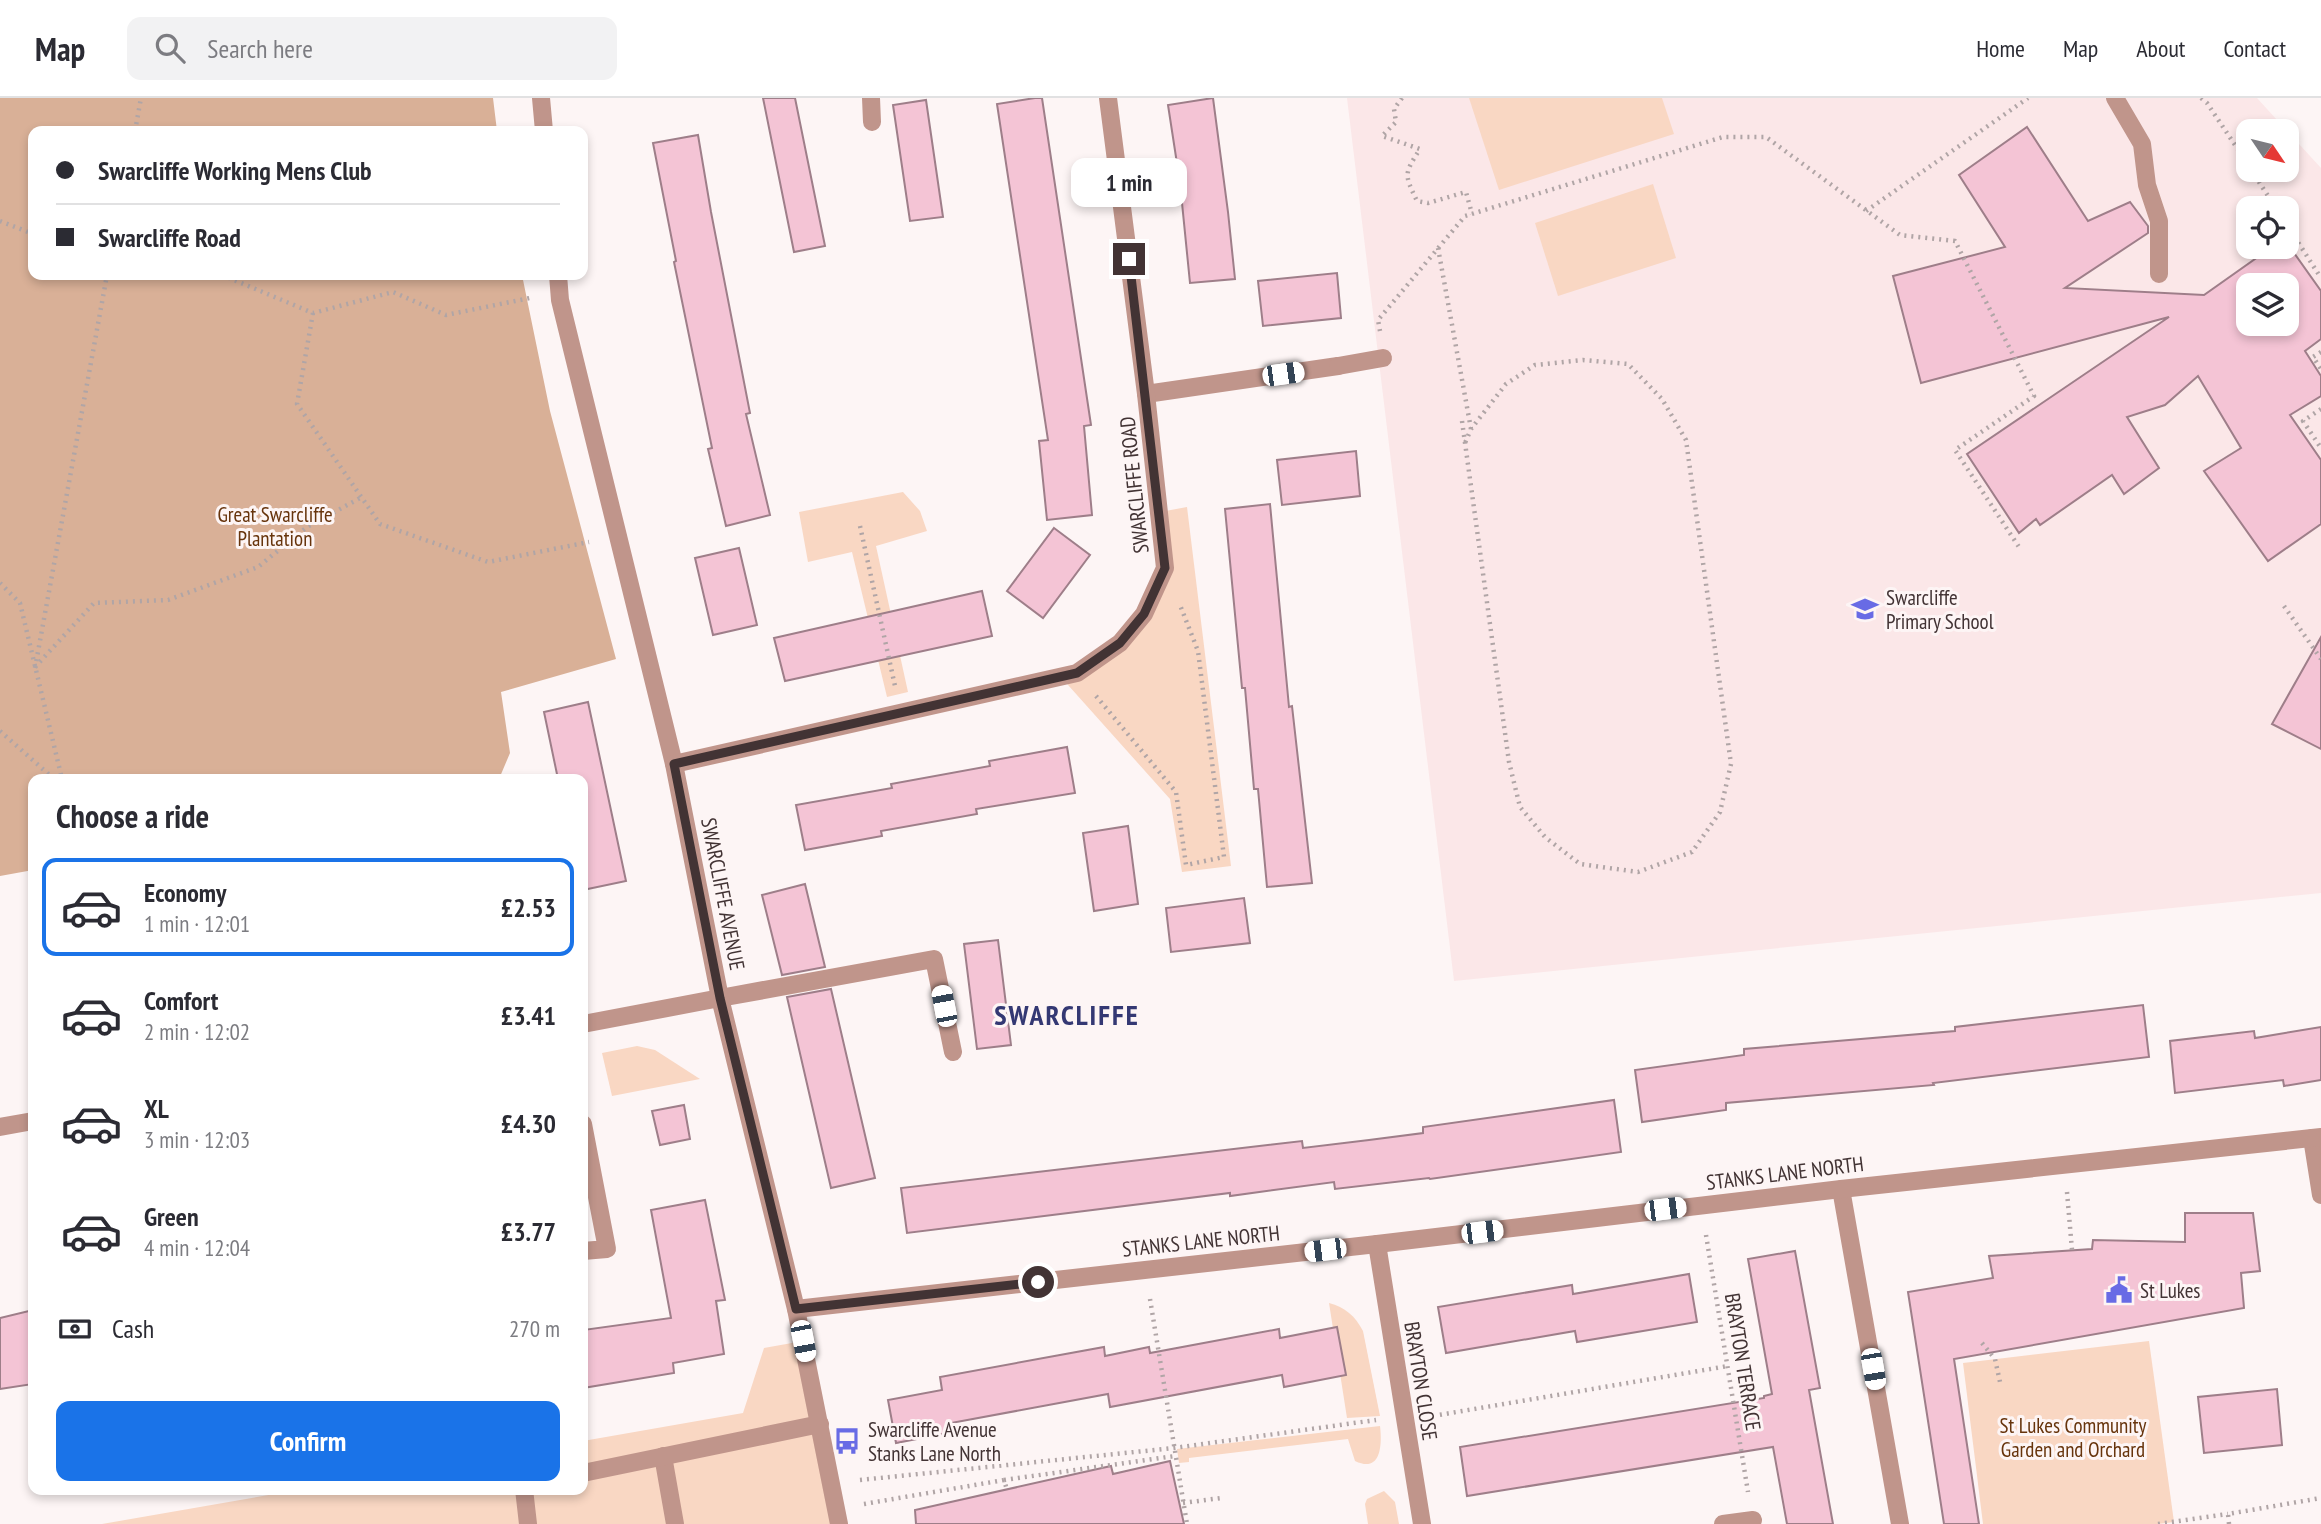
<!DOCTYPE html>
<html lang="en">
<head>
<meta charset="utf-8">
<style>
  :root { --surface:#fff; --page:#f2f2f3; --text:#2b2b33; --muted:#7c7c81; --line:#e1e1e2; --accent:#1a73e8 }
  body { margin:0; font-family:"PT Sans Narrow",sans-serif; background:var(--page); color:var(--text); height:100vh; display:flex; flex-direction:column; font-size:26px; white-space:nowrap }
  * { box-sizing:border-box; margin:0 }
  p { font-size:23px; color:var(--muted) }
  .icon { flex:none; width:38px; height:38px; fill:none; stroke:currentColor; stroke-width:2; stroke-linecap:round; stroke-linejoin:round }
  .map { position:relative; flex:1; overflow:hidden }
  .sheet { position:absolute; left:28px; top:676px; width:560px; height:721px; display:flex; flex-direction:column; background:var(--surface); border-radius:14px; box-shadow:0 4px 10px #0003 }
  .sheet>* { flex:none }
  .banner { position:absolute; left:28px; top:28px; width:560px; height:154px; border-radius:14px; box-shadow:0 4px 10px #0003; display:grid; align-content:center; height:154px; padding:0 28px; background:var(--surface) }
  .needle { width:46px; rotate:125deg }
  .controls { position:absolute; left:2236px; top:21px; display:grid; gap:14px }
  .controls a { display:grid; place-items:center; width:63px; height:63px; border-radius:14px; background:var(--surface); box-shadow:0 4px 10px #0003; font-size:35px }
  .end { position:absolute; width:32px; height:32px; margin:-16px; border:9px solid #423334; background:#fff; box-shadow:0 0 0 4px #fff }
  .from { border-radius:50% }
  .bubble { position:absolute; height:49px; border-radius:14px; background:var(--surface); box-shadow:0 4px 10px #0003; font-size:23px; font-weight:600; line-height:49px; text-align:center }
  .car { position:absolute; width:21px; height:42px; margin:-21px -10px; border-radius:9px; box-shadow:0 0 5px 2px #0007; background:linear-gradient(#fff 24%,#345 0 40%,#fff 0 76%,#345 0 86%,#fff 0) }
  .banner b { display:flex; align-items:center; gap:24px; height:66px; font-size:26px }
  .banner b+b { border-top:2px solid var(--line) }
  .banner i { width:18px; height:18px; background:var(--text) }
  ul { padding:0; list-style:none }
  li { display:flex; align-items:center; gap:21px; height:98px; margin:0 14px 10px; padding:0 14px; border:4px solid transparent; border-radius:14px }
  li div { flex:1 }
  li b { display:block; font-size:26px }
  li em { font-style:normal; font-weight:600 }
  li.current { border-color:var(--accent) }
  li>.icon { width:63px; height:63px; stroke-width:1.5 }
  h2 { padding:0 28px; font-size:32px; line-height:84px }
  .pay { display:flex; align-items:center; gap:18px; height:77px; padding:0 28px; font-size:26px }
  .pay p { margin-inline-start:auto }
  .button { display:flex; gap:14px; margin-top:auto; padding:14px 28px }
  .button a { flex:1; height:80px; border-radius:14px; background:var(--accent); color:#fff; font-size:28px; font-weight:600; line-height:80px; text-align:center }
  header { display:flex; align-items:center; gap:42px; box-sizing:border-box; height:98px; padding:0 35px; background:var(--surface); border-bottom:2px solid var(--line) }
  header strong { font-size:33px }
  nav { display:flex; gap:38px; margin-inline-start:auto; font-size:24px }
  .search { width:490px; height:63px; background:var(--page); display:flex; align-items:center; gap:18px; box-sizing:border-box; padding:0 24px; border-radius:14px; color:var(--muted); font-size:26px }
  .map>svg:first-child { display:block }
  .built { fill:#fbe7e8; fill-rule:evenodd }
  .green { fill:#f9d7c3 }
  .forest { fill:#d9b097 }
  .building { fill:#f4c4d5; stroke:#9e7e89; stroke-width:2; fill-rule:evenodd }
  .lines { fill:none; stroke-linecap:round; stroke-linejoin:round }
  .path { stroke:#b0a5a6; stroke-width:4.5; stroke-dasharray:2 5; stroke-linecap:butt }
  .service { stroke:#c0958b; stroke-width:18 }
  .pedestrian { stroke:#c0958b; stroke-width:18 }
  .minor { stroke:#c0958b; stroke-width:18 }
  .route { stroke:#423334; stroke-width:9 }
  .labels { text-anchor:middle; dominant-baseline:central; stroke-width:6; stroke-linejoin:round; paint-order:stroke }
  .street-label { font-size:21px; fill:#423334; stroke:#fdf5f5 }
  .park-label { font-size:21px; fill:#67340c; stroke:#fdf5f5 }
  .poi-label { font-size:21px; fill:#423334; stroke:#fdf5f5; text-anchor:start }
  .district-label { font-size:28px; font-weight:bold; letter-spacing:2px; fill:#343873; stroke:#fdf5f5 }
</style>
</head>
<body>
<header>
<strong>Map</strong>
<div class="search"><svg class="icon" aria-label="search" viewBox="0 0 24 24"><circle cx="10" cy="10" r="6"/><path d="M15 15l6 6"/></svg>Search here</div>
<nav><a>Home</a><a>Map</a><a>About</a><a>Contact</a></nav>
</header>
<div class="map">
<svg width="2321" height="1426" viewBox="0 0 2321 1426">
  <rect width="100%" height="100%" fill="#fdf5f5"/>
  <path class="built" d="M1347 0H2257L2321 70V795L1454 883ZM2249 33H2287V72H2249ZM2249 110H2287V149H2249ZM2249 187H2287V226H2249Z"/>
  <g class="green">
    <path d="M1469 0H1662L1674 36 1499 92Z"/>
    <path d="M1653 86 1676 160 1558 198 1535 125Z"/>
    <path d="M903 394 920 413 927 433 876 448 908 594 887 599 852 454 808 464 799 414Z"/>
    <path d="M1187 409 1231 768 1182 774 1170 701 1060 578 1120 545 1165 470 1160 414Z"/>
    <path d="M637 948 655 952 700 981 612 998 602 955Z"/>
    <path d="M1329 1205C1345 1209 1355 1218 1363 1233L1380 1318 1347 1320Z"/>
    <path d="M803 1243 839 1426H102L303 1391H583V1343L743 1315 764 1250Z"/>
    <path d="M2149 1243 2174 1424 2158 1426H1983L1963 1265Z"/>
    <path d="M1380 1328C1382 1345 1382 1376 1355 1363L1348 1341 1189 1360V1364L1179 1365 1177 1351Z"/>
    <path d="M1384 1393 1395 1404 1399 1426H1368L1365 1406 1367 1401Z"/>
  </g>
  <path class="forest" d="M0 0H493L497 33H33V177H522L550 313 616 561 501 594 510 655 499 681H33V772L0 778Z"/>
  <g class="building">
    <path d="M763 0H795L825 148 794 154Z"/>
    <path d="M1035 0H1042L1091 327 1084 328 1092 417 1047 422 1039 343 1048 342 997 6Z"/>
    <path d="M1213 0 1228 114 1235 181 1190 185 1180 85 1168 7Z"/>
    <path d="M926 2 943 119 910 123 893 7Z"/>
    <path d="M2027 29 2088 123 2130 104 2148 128V135L2065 190 2204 197 2272 149H2287V145L2321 193V241L2305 253 2321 278V298L2290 317 2321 362V426L2268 463 2204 373 2241 350 2198 278 2165 307 2127 319 2159 370 2124 396 2112 377 2040 427 2036 421 2019 435 1967 356 2169 219 1921 285 1893 178 2005 149 1959 77ZM2249 187H2287V226H2249Z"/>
    <path d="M698 37 711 114 750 315 746 316 770 417 726 428 708 351 712 350 674 164 676 163 653 45Z"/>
    <path d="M1337 175 1341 220 1263 228 1258 183Z"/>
    <path d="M1356 353 1360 398 1282 407 1277 362Z"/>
    <path d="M1270 406 1289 609 1292 608 1312 785 1267 789 1258 691H1254L1245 590H1242L1225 411Z"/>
    <path d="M1054 430 1090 457 1043 520 1007 493Z"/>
    <path d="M739 450 757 527 713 537 695 460Z"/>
    <path d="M982 493 992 538 785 583 774 540Z"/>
    <path d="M2321 539V651L2272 626Z"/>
    <path d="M588 604 626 783 583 792V681H558L544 614Z"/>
    <path d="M1067 649 1075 695 976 711 977 716 881 733 882 738 805 752 796 707 892 690 891 686 990 668 989 663Z"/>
    <path d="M1128 728 1138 806 1094 813 1083 735Z"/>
    <path d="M805 786 825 869 782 877 762 797Z"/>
    <path d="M1244 800 1250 845 1171 854 1166 810Z"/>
    <path d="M998 842 1011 947 977 951 964 846Z"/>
    <path d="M831 891 875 1080 831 1090 787 899Z"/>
    <path d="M2143 907 2149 959 1933 985 1934 987 1726 1005V1012L1642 1024 1635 972 1744 957V951L1955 933V929Z"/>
    <path d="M2321 929V982L2284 988 2283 982 2175 995 2170 943 2254 933 2255 940Z"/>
    <path d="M1614 1002 1621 1054 1430 1081 1429 1080 1335 1091 1334 1084 1230 1098V1095L907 1135 901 1090 1302 1043 1303 1050 1369 1042 1423 1035V1029Z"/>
    <path d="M684 1007 690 1041 660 1047 652 1013Z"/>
    <path d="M705 1102 725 1202 716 1203 724 1256 673 1265 674 1275 583 1290V1232L671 1220 651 1112Z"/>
    <path d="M2185 1115H2253L2260 1173 2241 1175 2244 1210 1954 1261 1979 1426H1944L1908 1194 1993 1180 1989 1158 2092 1151 2093 1142 2185 1144Z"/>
    <path d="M1795 1153 1820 1290 1809 1292 1833 1426H1787L1773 1349 1467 1398 1460 1349 1764 1300V1298L1772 1296 1748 1161Z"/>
    <path d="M1689 1176 1697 1224 1577 1244 1575 1233 1446 1255 1438 1209 1572 1187 1573 1196Z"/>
    <path d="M33 1212V1286L0 1291V1220Z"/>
    <path d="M1337 1229 1346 1277 1284 1289 1282 1277 1110 1309 1108 1296 951 1325 953 1334 896 1345 888 1302 942 1292 940 1279 1104 1249 1105 1258 1149 1249 1150 1255 1279 1231 1280 1240Z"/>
    <path d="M2277 1291 2282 1347 2204 1355 2198 1299Z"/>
    <path d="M1170 1363 1184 1426H916L915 1412 1111 1368 1113 1376Z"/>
  </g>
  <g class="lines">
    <g class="path">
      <path d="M1402 0 1394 11 1396 24 1382 38 1420 51C1404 76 1404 76 1417 103L1428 105 1466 94 1472 116"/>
      <path d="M2201 0 2207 5 2249 68"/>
      <path d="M135 33 141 0"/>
      <path d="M2251 72 2276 110"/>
      <path d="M1866 113 2028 0"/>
      <path d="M0 123 33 136"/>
      <path d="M2287 127 2321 180"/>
      <path d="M1438 150 1471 331"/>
      <path d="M222 177 313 215 393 194 446 217 530 200"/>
      <path d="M313 215 297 306 380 426 488 464 589 444"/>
      <path d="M1380 233 1378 222 1465 118 1723 39H1766L1900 137 1955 143 2034 298 1955 352 2019 449"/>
      <path d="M2321 254 2313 259 2321 271"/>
      <path d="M2321 311 2303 323 2321 350"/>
      <path d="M1462 323 1509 664 1520 709 1545 739 1580 766 1638 774 1692 754 1720 714 1731 666 1686 342 1662 301 1628 266 1583 262 1535 267 1506 286 1471 331 1465 345"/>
      <path d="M860 428 895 588"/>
      <path d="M0 485 20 505 62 681"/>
      <path d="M2284 508 2321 561"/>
      <path d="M35 569 94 505 168 502 258 469 307 429 362 399"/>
      <path d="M35 570 107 177"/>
      <path d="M1096 598 1176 694 1186 767 1224 759 1198 553 1180 507"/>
      <path d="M0 633 54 681"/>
      <path d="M2067 1094 2072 1152"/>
      <path d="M1706 1137 1748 1394"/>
      <path d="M1150 1201 1187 1426"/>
      <path d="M1982 1245 1995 1261 2000 1284"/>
      <path d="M1433 1318 1728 1268"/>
      <path d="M860 1382 1174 1350 1376 1322"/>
      <path d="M1004 1382 1175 1358"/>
      <path d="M1183 1405 1221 1400"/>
      <path d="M864 1406 1004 1382 1007 1392"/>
      <path d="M2158 1426 2228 1416"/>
      <path d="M2229 1426 2228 1416 2321 1400"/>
    </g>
    <g class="service">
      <path d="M871 0 872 24"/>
      <path d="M2115 0 2142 46 2147 87 2159 123V176"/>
      <path d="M1146 296 1338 268"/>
      <path d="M720 900 934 861 953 954"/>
      <path d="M663 1358 675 1426"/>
      <path d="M583 1375 820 1326"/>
      <path d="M524 1391 528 1426"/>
    </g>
    <path class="pedestrian" d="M1338 268 1383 260"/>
    <g class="minor">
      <path d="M541 0 544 33"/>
      <path d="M558 177 560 202 674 666 720 900 796 1211 839 1426"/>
      <path d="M674 666 1077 575 1120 545 1144 516 1165 470 1146 296 1108 0"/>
      <path d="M583 926 720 900"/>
      <path d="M583 1026 607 1151 583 1153"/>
      <path d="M0 1029 33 1023"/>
      <path d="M2312 1040 2321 1097"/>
      <path d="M1841 1091 1900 1426"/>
      <path d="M1377 1146 1422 1426"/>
      <path d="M796 1211 1377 1146 1841 1091 2321 1039"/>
      <path d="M1723 1426 1753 1422"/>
    </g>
  </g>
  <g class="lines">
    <path class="route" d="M1038 1184 796 1211 720 900 674 666 1077 575 1120 545 1144 516 1165 470 1129 161"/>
  </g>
  <defs>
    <symbol id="school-bare" viewBox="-9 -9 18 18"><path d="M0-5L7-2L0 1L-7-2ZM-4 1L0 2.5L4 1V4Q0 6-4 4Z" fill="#686be5" stroke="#fdf5f5" stroke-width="2.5" paint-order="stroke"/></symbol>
    <symbol id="civic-bare" viewBox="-9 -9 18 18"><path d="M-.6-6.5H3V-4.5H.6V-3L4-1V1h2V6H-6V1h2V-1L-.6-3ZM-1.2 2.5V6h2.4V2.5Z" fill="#686be5" stroke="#fdf5f5" stroke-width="2.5" paint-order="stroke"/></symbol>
    <symbol id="bus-bare" viewBox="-9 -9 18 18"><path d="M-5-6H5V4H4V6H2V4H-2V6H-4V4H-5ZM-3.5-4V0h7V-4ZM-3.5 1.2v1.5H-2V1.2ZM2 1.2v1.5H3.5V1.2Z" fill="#686be5" stroke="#fdf5f5" stroke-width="2.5" paint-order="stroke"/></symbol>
  </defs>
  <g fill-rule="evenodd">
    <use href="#school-bare" x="1846" y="492" width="38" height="38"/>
    <use href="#civic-bare" x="2100" y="1173" width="38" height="38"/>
    <use href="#bus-bare" x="828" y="1324" width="38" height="38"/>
  </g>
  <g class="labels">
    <g class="street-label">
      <text transform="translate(1134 387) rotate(-96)">SWARCLIFFE ROAD</text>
      <text transform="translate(723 796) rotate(79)">SWARCLIFFE AVENUE</text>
      <text transform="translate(1785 1075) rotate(-7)">STANKS LANE NORTH</text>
      <text transform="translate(1201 1143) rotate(-6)">STANKS LANE NORTH</text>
      <text transform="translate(1743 1264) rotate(81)">BRAYTON TERRACE</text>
      <text transform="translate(1421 1283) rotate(81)">BRAYTON CLOSE</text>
    </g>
    <g class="park-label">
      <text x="275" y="416">Great Swarcliffe<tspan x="275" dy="24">Plantation</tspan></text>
      <text x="2073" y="1327">St Lukes Community<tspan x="2073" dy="24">Garden and Orchard</tspan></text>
    </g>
    <g class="poi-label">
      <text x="1886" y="499">Swarcliffe<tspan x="1886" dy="24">Primary School</tspan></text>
      <text x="2140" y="1192">St Lukes</text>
      <text x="868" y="1331">Swarcliffe Avenue<tspan x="868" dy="24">Stanks Lane North</tspan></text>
    </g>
    <g class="district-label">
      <text x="1067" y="916">SWARCLIFFE</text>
    </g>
  </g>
</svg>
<div class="controls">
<a><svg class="needle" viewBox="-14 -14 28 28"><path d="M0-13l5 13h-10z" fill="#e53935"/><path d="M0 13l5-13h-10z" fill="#7c7c81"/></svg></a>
<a><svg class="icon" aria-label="locate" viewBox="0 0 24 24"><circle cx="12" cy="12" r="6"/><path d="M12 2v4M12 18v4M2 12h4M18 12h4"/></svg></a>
<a><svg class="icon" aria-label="layers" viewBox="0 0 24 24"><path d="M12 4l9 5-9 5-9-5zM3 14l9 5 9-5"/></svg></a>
</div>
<i class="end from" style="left:1038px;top:1184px"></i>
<i class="end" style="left:1129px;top:161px"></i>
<div class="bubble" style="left:1071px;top:60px;width:116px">1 min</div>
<i class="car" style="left:1283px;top:276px;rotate:82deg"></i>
<i class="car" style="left:944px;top:908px;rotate:349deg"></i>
<i class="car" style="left:1665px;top:1111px;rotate:83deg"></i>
<i class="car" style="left:1482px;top:1134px;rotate:83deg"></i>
<i class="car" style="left:1325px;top:1152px;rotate:263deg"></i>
<i class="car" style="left:803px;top:1243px;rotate:169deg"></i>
<i class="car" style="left:1873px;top:1271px;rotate:170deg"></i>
<div class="banner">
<b><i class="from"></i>Swarcliffe Working Mens Club</b>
<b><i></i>Swarcliffe Road</b>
</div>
<section class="sheet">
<h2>Choose a ride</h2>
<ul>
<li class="current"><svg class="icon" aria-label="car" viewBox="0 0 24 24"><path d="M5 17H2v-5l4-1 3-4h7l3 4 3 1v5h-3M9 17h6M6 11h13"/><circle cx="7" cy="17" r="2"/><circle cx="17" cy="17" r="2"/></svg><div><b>Economy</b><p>1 min · 12:01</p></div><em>£2.53</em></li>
<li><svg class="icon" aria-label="car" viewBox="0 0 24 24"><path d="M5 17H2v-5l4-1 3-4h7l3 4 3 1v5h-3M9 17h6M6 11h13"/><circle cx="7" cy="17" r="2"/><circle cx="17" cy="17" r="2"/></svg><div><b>Comfort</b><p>2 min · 12:02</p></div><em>£3.41</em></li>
<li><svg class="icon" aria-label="car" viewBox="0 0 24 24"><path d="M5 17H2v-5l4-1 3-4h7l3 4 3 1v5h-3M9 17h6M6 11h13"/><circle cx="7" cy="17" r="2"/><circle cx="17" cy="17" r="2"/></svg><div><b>XL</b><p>3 min · 12:03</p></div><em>£4.30</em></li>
<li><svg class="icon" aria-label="car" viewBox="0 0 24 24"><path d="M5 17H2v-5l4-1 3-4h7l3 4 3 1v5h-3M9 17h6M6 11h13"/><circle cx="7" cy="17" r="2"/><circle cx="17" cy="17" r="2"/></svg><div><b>Green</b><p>4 min · 12:04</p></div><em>£3.77</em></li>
</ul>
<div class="pay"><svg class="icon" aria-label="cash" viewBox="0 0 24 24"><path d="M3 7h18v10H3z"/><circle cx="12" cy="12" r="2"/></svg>Cash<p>270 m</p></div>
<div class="button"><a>Confirm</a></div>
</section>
</div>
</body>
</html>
